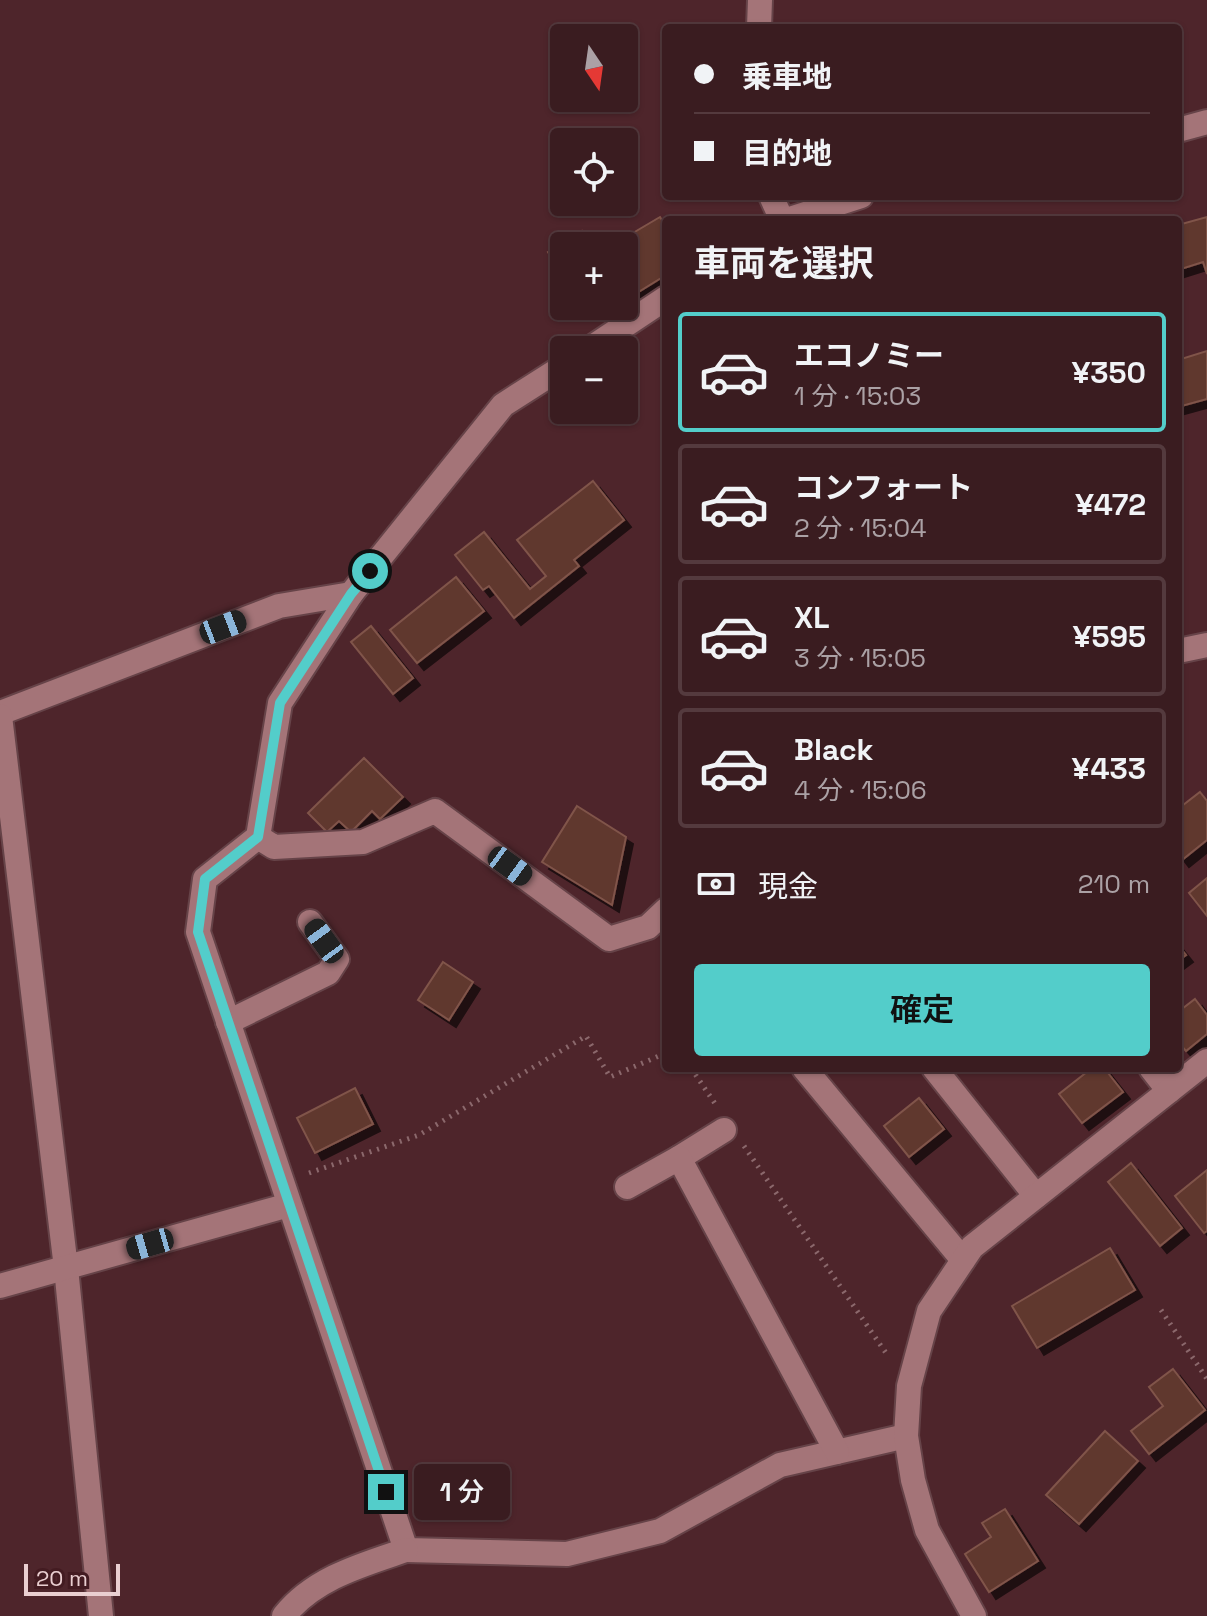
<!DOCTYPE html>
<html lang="ja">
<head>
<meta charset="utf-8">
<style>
  :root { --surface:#3a1c20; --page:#45292d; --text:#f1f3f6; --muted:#aba1a5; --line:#543a3e; --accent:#53cdca }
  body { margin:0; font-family:"Space Grotesk","Noto Sans JP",sans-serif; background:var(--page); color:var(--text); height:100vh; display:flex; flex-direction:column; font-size:30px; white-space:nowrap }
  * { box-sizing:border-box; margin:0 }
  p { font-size:26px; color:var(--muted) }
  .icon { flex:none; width:44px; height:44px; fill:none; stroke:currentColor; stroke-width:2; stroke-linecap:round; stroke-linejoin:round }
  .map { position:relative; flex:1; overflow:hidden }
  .sheet { position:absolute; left:662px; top:216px; width:520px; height:856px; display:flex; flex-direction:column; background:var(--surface); border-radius:8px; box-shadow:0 2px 6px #0004,0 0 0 2px var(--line) }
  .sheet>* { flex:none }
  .hud { position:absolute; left:662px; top:24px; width:520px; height:176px; border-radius:8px; box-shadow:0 2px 6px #0004,0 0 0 2px var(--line); display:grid; align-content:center; height:176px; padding:0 32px; background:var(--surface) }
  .needle { width:52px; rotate:167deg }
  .buttons { position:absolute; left:550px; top:24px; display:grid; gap:16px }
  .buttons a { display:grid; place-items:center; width:88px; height:88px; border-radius:8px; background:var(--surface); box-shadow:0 2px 6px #0004,0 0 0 2px var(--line); font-size:40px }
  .scale { position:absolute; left:24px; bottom:20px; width:96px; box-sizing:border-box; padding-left:8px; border:4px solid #eacfd1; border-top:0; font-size:22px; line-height:28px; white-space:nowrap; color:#eacfd1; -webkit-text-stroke:6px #431b21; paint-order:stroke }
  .end { position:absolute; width:36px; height:36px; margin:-18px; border:10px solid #53cdca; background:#111; box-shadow:0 0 0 4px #111 }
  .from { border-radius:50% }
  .bubble { position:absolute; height:56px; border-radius:8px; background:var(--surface); box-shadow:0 2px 6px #0004,0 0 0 2px var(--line); font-size:26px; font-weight:600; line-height:56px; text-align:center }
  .car { position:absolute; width:24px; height:48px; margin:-24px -12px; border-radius:10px; box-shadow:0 0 6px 2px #0007; background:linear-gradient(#222 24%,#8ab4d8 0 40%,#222 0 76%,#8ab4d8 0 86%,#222 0) }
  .hud b { display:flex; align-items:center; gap:28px; height:76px; font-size:30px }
  .hud b+b { border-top:2px solid var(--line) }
  .hud i { width:20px; height:20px; background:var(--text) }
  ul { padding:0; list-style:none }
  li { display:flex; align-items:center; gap:24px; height:120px; margin:0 16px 12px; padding:0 16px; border:4px solid var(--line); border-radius:8px }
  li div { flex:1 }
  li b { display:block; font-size:30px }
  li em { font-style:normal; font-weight:600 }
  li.active { border-color:var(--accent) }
  li>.icon { width:72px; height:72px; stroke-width:1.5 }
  h2 { padding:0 32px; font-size:36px; line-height:96px }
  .pay { display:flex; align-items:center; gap:20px; height:88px; padding:0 32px; font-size:30px }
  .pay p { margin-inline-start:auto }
  .primary-button { display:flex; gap:16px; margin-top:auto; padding:16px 32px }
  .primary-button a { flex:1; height:92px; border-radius:8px; background:var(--accent); color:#111; font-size:32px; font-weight:600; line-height:92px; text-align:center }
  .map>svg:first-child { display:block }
  .building { fill:#60372e; stroke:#80544a; stroke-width:2; filter:url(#shadow) }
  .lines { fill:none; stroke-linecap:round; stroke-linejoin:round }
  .minor-casing { stroke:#664348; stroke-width:28 }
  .path { stroke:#8b686c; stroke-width:5; stroke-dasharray:2 6; stroke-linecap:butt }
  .minor { stroke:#a47478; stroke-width:24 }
  .route { stroke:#53cdca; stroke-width:10 }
</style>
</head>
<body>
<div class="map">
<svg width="1207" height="1616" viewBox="0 0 1207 1616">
  <defs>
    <filter id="shadow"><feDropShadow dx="7" dy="7" stdDeviation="0" flood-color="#0009"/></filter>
  </defs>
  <rect width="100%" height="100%" fill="#4e252b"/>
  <g class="building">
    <path d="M660 217 666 227V275L627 299 624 294V246H611Z"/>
    <path d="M1207 217V274L1203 262 1178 270V225Z"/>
    <path d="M582 231 591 246H564V278L548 252Z"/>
    <path d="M1207 351V399L1178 407V360Z"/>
    <path d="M593 481 624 520 574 560 579 566 514 618 489 586 483 590 455 555 484 532 530 589 546 576 517 540Z"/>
    <path d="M456 577 484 611 417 663 390 630Z"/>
    <path d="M371 626 413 678 393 694 351 642Z"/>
    <path d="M364 758 403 797 380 819 372 811 351 832 339 821 327 832 308 813Z"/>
    <path d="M1200 792 1207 801V840L1182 860 1178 855V809Z"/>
    <path d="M577 806 626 837 612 905 542 862Z"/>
    <path d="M1207 878V916L1189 893Z"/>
    <path d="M1178 945 1186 955 1178 961Z"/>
    <path d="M443 962 473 982 449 1020 418 1000Z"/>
    <path d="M1195 999 1207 1015V1034L1186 1051 1178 1042V1012Z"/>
    <path d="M1092 1068H1104L1123 1092 1082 1123 1059 1094Z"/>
    <path d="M355 1088 373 1124 315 1153 297 1118Z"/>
    <path d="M919 1098 944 1129 909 1157 884 1126Z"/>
    <path d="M1131 1163 1182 1228 1160 1246 1108 1182Z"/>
    <path d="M1207 1170V1231L1204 1233 1175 1196Z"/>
    <path d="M1110 1248 1135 1290 1037 1348 1012 1306Z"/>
    <path d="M1173 1369 1205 1410 1149 1454 1131 1431 1163 1406 1149 1387Z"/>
    <path d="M1105 1431 1138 1461 1079 1524 1046 1495Z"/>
    <path d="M1005 1509 1038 1561 989 1592 965 1554 991 1537 982 1523Z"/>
  </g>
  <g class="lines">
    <defs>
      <g id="minor">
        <path d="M759 28 760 0"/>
        <path d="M1178 130 1207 122"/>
        <path d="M771 196 782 220"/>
        <path d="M787 220 861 196"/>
        <path d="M588 350 666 298"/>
        <path d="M564 366 503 405 351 594 280 703 258 837 205 879 198 932 406 1550 567 1554 660 1531 780 1465 906 1436"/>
        <path d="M1178 651 1207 645"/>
        <path d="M0 713 279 606 351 594"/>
        <path d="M0 716 66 1268 101 1616"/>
        <path d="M258 837 274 847 363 842 435 811 609 939 648 927 666 910"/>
        <path d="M228 1022 328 973 337 959 310 922"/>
        <path d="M804 1068 963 1260"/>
        <path d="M934 1068 1036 1196"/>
        <path d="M1151 1068 1169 1091"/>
        <path d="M679 1158 724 1130"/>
        <path d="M627 1187 679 1158 837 1452"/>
        <path d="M0 1286 289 1205"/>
        <path d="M284 1616C314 1578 362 1565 406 1550"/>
        <path d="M974 1616 927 1530 913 1480 906 1436 909 1386 929 1311 972 1247 1207 1061"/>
      </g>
    </defs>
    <use href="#minor" class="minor-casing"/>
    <g class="path">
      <path d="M1178 321H1180"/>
      <path d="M691 1068 716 1105"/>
      <path d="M744 1146 888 1356"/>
      <path d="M309 1173 419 1135 586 1036 610 1077 666 1053"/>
      <path d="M1161 1310 1207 1379"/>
    </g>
    <use href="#minor" class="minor"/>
  </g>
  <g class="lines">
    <path class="route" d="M370 571 351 594 280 703 258 837 205 879 198 932 386 1492"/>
  </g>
</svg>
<div class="buttons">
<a><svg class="needle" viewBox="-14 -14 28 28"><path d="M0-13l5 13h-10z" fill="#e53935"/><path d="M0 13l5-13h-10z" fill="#aba1a5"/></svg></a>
<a><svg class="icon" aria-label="locate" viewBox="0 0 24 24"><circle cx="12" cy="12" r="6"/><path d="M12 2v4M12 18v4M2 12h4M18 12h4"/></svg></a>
<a>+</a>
<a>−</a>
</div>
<div class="scale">20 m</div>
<i class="end from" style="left:370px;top:571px"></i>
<i class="end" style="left:386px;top:1492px"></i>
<div class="bubble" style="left:414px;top:1464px;width:96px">1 分</div>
<i class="car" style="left:223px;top:627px;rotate:69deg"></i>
<i class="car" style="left:510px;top:866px;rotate:126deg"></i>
<i class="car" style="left:324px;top:941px;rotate:324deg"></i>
<i class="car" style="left:150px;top:1244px;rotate:254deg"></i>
<div class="hud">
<b><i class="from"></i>乗車地</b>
<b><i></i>目的地</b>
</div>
<section class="sheet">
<h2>車両を選択</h2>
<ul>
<li class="active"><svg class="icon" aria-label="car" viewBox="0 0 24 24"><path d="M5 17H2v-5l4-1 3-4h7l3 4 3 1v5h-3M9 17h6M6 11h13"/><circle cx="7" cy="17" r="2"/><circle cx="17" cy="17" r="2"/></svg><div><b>エコノミー</b><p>1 分 · 15:03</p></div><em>¥350</em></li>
<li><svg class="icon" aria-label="car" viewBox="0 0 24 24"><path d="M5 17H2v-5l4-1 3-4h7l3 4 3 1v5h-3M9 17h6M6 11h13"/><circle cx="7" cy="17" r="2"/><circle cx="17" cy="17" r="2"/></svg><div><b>コンフォート</b><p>2 分 · 15:04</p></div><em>¥472</em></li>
<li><svg class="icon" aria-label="car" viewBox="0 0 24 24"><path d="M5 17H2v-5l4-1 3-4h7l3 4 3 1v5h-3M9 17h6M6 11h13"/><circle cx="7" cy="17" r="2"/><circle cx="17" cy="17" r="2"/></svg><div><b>XL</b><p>3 分 · 15:05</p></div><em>¥595</em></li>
<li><svg class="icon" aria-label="car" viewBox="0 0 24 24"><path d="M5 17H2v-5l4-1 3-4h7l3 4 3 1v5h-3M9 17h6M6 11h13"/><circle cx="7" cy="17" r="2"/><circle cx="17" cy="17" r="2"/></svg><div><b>Black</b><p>4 分 · 15:06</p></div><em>¥433</em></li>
</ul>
<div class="pay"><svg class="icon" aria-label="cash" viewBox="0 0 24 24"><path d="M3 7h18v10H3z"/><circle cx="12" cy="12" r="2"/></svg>現金<p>210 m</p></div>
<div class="primary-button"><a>確定</a></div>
</section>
</div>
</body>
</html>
